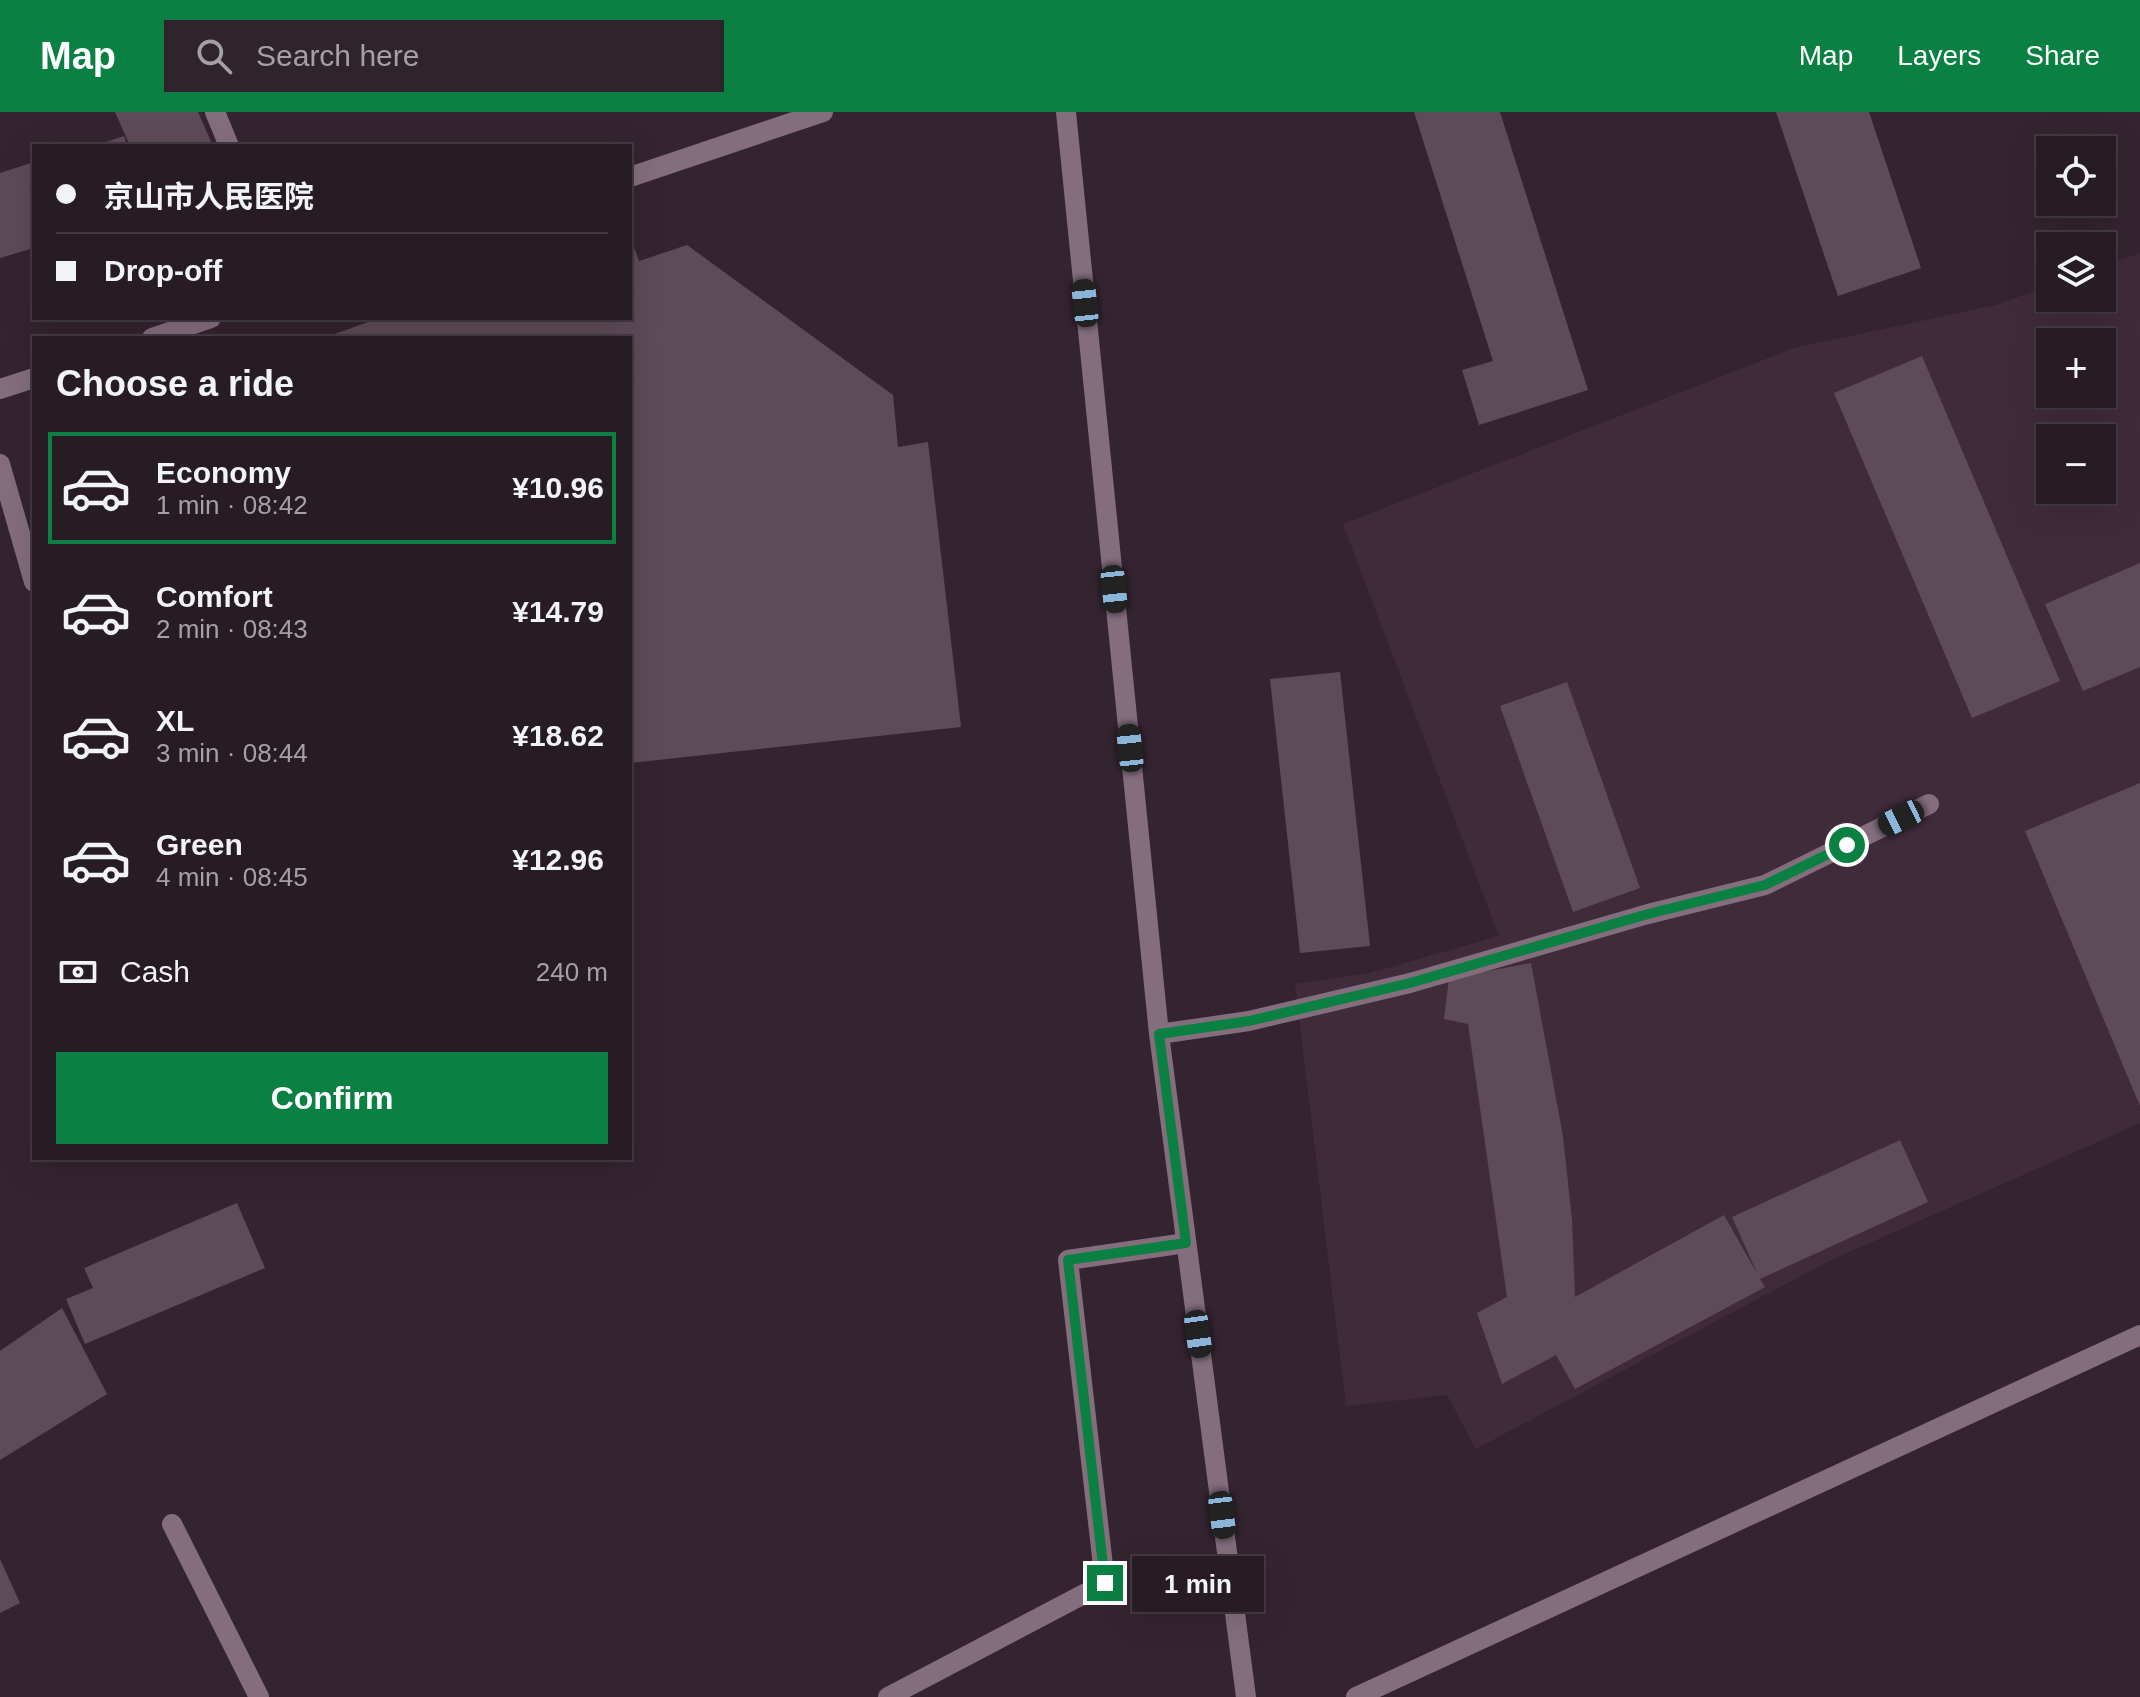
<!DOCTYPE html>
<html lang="en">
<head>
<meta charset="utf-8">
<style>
  :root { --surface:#271b24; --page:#2f242c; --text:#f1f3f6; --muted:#a4a1a6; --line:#433941; --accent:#0b8043 }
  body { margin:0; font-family:Arial,"Noto Sans SC",sans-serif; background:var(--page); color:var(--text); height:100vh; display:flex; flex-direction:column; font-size:30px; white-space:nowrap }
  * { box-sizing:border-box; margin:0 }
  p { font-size:26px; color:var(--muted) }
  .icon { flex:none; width:44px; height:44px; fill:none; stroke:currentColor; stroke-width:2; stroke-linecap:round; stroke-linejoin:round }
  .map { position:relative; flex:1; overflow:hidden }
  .details { position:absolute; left:32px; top:224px; width:600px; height:824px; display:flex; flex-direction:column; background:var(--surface); border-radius:0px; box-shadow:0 8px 32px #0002,0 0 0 2px var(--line) }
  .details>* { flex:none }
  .banner { position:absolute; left:32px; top:32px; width:600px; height:176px; border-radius:0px; box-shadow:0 8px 32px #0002,0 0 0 2px var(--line); display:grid; align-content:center; height:176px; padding:0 24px; background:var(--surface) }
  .fabs { position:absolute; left:2036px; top:24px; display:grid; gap:16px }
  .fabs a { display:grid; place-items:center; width:80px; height:80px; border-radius:0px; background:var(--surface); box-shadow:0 8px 32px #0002,0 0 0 2px var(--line); font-size:40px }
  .end { position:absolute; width:36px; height:36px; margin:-18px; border:10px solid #0b8043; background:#fff; box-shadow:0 0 0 4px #fff }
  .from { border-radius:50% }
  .bubble { position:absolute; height:56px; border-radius:0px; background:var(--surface); box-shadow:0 8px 32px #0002,0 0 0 2px var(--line); font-size:26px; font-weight:700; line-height:56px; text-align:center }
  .car { position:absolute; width:24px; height:48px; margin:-24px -12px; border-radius:10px; box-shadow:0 0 6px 2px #0007; background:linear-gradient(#222 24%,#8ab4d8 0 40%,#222 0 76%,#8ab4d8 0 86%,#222 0) }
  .banner b { display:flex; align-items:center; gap:28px; height:76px; font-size:30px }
  .banner b+b { border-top:2px solid var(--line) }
  .banner i { width:20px; height:20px; background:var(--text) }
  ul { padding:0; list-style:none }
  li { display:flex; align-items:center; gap:24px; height:112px; margin:0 16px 12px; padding:0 8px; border:4px solid transparent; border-radius:0px }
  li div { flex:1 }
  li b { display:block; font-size:30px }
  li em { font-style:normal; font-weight:700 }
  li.on { border-color:var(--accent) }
  li>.icon { width:72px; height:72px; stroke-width:1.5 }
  h2 { padding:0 24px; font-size:36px; line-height:96px }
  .pay { display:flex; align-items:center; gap:20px; height:88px; padding:0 24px; font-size:30px }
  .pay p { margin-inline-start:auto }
  .button { display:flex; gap:16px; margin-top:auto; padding:16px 24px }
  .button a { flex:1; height:92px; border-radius:0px; background:var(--accent); color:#fff; font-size:32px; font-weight:700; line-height:92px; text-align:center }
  header { display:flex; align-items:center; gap:48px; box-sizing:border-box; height:112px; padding:0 40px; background:var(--accent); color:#fff }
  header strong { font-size:38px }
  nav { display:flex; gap:44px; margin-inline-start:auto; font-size:28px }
  .search { width:560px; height:72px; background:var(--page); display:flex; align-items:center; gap:20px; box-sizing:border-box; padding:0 28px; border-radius:0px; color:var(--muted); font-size:30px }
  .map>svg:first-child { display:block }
  .built { fill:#402b3b; fill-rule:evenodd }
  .building { fill:#5d4b58 }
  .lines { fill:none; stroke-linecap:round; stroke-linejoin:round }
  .minor { stroke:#846e7e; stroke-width:20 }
  .route { stroke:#0b8043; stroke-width:10 }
</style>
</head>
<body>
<header>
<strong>Map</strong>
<div class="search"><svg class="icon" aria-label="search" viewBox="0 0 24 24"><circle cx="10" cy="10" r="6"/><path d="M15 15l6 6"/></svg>Search here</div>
<nav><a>Map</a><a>Layers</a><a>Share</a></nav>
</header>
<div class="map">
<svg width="2140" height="1585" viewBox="0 0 2140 1585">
  <rect width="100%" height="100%" fill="#342430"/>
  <path class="built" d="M2140 141V1011L1829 1149 1476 1337 1447 1283 1346 1294 1295 872 1370 861 1499 824 1343 412 1794 236 1996 193 2050 173V186H2102V154ZM2050 230H2102V282H2050ZM2050 326H2102V378H2050Z"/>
  <g class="building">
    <path d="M115 0H198L213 34H130Z"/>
    <path d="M1414 0H1500L1588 278 1479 313 1462 258 1493 249Z"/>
    <path d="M1776 0H1869L1921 156 1838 184Z"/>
    <path d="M124 24 127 34H97V33Z"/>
    <path d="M34 50V136L0 146V61Z"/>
    <path d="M630 124 639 149 687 133 893 283 898 335 928 330 961 615 630 651V226H324L379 206H630Z"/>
    <path d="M1922 244 2060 569 1972 606 1834 281Z"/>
    <path d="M2140 451V555L2083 579 2045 492Z"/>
    <path d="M1340 560 1370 834 1300 841 1270 567Z"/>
    <path d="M1567 570 1640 776 1573 800 1500 594Z"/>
    <path d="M2140 671V994L2025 719Z"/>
    <path d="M1531 851 1563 1024 1572 1108 1575 1185 1724 1103 1758 1163 1732 1105 1900 1028 1928 1090 1760 1167 1765 1175 1575 1277 1556 1243 1502 1272 1477 1201 1507 1185 1468 912 1444 907 1449 866Z"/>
    <path d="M237 1091 265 1156 85 1232 66 1187 93 1176 84 1156Z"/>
    <path d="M62 1196 107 1282 0 1348V1239Z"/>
    <path d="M0 1447 20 1491 0 1501Z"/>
  </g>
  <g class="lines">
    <g class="minor">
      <path d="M215 0 229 34"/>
      <path d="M1066 0 1159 922 1246 1585"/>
      <path d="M630 65 823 0"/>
      <path d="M152 226 211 206"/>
      <path d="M0 277 34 266"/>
      <path d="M0 352 34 470"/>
      <path d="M1159 922 1249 909 1410 871 1648 802 1765 773 1929 692"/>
      <path d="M172 1412 259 1585"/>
      <path d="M888 1585 1105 1471 1068 1148 1186 1131"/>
      <path d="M1356 1585 2140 1223"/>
    </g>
  </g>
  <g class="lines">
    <path class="route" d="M1105 1471 1068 1148 1186 1131 1159 922 1249 909 1410 871 1648 802 1765 773 1847 733"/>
  </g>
</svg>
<div class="fabs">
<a><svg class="icon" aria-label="locate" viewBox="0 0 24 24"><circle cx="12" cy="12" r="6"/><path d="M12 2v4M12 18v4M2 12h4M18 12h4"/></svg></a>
<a><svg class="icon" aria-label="layers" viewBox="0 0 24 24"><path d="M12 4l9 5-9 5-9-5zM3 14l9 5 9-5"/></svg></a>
<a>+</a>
<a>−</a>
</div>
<i class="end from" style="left:1847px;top:733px"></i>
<i class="end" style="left:1105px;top:1471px"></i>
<div class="bubble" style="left:1132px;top:1444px;width:132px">1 min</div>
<i class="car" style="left:1085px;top:191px;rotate:354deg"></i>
<i class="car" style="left:1114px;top:477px;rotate:174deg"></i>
<i class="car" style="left:1130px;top:636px;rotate:354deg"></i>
<i class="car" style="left:1901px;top:706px;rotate:244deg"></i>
<i class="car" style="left:1198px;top:1222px;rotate:172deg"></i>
<i class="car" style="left:1222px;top:1403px;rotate:173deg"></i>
<div class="banner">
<b><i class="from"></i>京山市人民医院</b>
<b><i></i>Drop-off</b>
</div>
<section class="details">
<h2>Choose a ride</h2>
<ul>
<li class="on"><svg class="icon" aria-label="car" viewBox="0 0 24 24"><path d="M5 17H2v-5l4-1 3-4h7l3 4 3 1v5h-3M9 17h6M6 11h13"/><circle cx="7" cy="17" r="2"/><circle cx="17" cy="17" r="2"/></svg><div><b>Economy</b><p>1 min · 08:42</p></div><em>¥10.96</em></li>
<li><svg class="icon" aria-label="car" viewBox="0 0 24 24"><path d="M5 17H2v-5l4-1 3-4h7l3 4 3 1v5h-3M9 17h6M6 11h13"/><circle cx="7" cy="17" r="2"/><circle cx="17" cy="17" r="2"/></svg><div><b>Comfort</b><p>2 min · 08:43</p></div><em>¥14.79</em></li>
<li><svg class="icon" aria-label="car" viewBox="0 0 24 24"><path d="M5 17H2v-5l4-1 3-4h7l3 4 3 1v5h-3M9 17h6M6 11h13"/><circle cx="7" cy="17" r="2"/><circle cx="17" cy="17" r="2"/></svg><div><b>XL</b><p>3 min · 08:44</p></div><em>¥18.62</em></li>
<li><svg class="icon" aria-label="car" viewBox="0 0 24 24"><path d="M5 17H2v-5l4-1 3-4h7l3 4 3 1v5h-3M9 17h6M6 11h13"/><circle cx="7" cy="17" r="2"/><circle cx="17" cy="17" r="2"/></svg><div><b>Green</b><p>4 min · 08:45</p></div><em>¥12.96</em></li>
</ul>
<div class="pay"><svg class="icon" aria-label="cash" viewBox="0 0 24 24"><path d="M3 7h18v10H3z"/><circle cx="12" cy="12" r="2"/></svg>Cash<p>240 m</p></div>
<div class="button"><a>Confirm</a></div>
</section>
</div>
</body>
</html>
